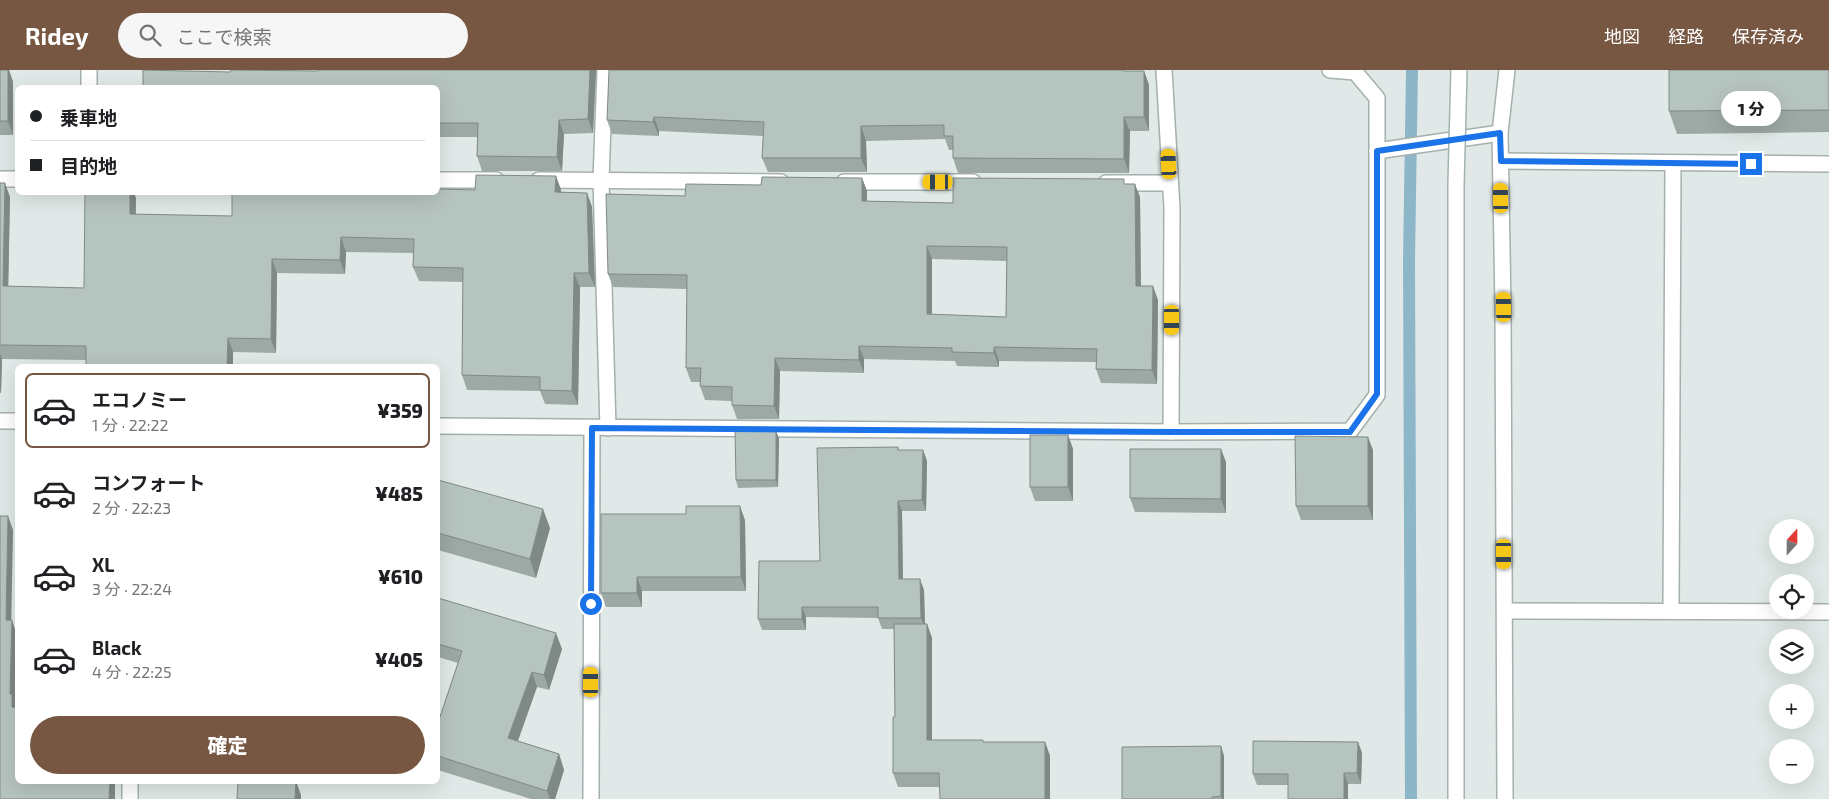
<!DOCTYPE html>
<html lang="ja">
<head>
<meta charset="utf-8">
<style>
  :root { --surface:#fff; --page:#f6f6f6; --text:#202124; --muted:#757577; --line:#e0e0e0; --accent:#775741 }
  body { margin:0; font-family:"Exo 2","Noto Sans JP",sans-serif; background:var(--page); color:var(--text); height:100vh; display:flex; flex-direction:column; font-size:19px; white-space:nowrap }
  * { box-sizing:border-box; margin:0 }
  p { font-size:16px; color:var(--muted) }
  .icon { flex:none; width:28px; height:28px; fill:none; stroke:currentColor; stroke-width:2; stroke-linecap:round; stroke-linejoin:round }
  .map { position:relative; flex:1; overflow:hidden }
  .details { position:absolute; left:15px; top:294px; width:425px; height:420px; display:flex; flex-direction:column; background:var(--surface); border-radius:8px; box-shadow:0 5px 20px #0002 }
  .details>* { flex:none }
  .hud { position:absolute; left:15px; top:15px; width:425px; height:110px; border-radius:8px; box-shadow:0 5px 20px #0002; display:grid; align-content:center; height:110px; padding:0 15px; background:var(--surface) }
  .needle { width:32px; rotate:21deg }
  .fabs { position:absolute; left:1769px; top:449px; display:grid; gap:10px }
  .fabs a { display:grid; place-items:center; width:45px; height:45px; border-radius:50%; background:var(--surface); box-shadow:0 5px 20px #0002; font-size:25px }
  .end { position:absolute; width:22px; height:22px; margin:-11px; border:6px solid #1a73e8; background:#fff; box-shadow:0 0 0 2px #fff }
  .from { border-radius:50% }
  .bubble { position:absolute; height:35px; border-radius:18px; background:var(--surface); box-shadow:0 5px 20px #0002; font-size:16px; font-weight:800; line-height:35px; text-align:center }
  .car { position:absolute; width:15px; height:30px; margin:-15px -8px; border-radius:6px; box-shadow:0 0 4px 1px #0007; background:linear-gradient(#f5c518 24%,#345 0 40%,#f5c518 0 76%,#345 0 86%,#f5c518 0) }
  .hud b { display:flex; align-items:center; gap:18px; height:48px; font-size:19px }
  .hud b+b { border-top:1px solid var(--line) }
  .hud i { width:12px; height:12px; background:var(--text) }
  ul { padding:9px 0 0; list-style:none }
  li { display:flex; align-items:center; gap:15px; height:75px; margin:0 10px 8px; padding:0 5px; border:2px solid transparent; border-radius:8px }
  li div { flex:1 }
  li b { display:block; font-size:19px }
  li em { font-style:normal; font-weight:800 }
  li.selected { border-color:var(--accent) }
  li>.icon { width:45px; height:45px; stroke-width:1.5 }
  .cta { display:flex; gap:10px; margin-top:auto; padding:10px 15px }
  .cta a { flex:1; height:58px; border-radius:30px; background:var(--accent); color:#fff; font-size:20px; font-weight:800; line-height:58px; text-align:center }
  header { display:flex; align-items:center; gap:30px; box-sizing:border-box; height:70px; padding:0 25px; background:var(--accent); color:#fff }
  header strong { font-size:24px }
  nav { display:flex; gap:28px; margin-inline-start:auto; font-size:18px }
  .search { width:350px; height:45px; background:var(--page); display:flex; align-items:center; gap:12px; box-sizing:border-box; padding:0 18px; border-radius:28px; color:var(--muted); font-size:19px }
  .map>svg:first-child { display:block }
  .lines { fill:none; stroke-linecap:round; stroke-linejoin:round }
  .stream { stroke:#8eb6c9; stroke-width:12 }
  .lane-casing { stroke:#a4b0ae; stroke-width:18 }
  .street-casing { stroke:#a4b0ae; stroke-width:18 }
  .lane { stroke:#fff; stroke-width:15 }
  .street { stroke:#fff; stroke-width:15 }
  .secondary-bridge-casing { stroke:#a1b4b0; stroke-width:18; stroke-linecap:butt }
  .secondary-bridge { stroke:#fff; stroke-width:15 }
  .wall { fill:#9da9a5; fill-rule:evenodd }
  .shaded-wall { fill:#7f8986 }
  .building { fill:#b6c4c0; stroke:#7f8986; fill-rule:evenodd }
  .route { stroke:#1a73e8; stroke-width:6 }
</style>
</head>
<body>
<header>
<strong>Ridey</strong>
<div class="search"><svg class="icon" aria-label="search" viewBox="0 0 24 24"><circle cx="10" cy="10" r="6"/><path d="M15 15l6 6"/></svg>ここで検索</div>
<nav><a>地図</a><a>経路</a><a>保存済み</a></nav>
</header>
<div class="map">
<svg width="1829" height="729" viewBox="0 0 1829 729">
  <rect width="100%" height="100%" fill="#e0e9e7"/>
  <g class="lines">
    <path class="stream" d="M1411 729 1409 190 1412 0"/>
    <defs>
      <path id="lane" d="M130 729V711"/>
      <g id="street">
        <path d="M89 0V18"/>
        <path d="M605 0 601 110 608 358"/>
        <path d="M1164 0 1172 138 1171 362"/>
        <path d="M1377 81 1500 63"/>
        <path d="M1501 91 1829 94"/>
        <path d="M0 109H18"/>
        <path d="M438 110H496"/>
        <path d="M539 110 781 112"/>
        <path d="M844 112H973"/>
        <path d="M1106 113H1170"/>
        <path d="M0 351H18"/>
        <path d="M438 356 1171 362 1350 361 1377 325V28L1355 2 1330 0"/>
        <path d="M1505 541 1829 542"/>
        <path d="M1671 541 1673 93"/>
        <path d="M591 729 592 358"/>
        <path d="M1505 729 1503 237 1500 63 1507 0"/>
      </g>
    </defs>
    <use href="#lane" class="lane-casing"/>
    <use href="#street" class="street-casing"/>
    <use href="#lane" class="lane"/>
    <use href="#street" class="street"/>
    <defs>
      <path id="secondary-bridge" d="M1456 729V114L1459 0"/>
    </defs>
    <use href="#secondary-bridge" class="secondary-bridge-casing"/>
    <use href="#secondary-bridge" class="secondary-bridge"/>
  </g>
  <g class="wall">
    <path d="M0 0H9L13 12V65H0Z"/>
    <path d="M596 0 593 63 564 64 562 101H482L477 86V67H438V18L230 2Z"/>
    <path d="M1829 0V62L1677 64 1669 41Z"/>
    <path d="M1124 1H1144L1149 15V61H1130L1129 103H958L953 88V80H949L945 69 866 71 867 102H768L762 88 763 66 659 61V66L612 64 607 50Z"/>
    <path d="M556 106 561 120V122L587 123 592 137 595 217H580L578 335 545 334 540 321 467 320 462 305 463 212 419 211 413 197 414 183 346 182 345 204 277 203 276 283 233 282 86 290 2 289 1 323H0V113L10 127 8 216 84 218 136 128V145L232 146 475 120Z"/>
    <path d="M862 108 867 121V131L953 133 1126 114 1140 127 1141 216 1158 230 1157 314 1101 313 1096 299V292L999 291V297L957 296 955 291 864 289V303L780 301 779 349H737L732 335V331L705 330 700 316V312H691L686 298 687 219 613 217 608 204 685 126 761 115ZM932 189 1007 191 1006 247 932 245Z"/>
    <path d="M1068 365 1073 379V431H1035L1030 417Z"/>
    <path d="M779 368 778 417 738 418 736 410Z"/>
    <path d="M898 377 899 380H923L927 391 926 441H902L903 509 924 520 925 554H927L932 568V670L984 672H1045L1050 686V729H940V717H898L893 703 895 647 894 559H882L878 548 806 547V560H762L758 549 820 491Z"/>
    <path d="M1373 380V450H1301L1296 436Z"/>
    <path d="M1226 392V443L1135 442 1130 428Z"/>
    <path d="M438 410 550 458 536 508 438 480Z"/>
    <path d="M745 450 746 521H642V537H606L601 523Z"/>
    <path d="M438 528 562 579 549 620 537 617 518 671 559 684 564 700 555 729H531L438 700V646L440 647 458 593 438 587Z"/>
    <path d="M1358 672 1362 683 1361 714H1348V729H1288V715H1257L1253 704Z"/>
    <path d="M1221 676 1224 686V729H1122Z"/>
  </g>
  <g class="shaded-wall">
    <path d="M8 0H9L13 12V65L8 51Z"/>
    <path d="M590 0H596L593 63 588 49Z"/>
    <path d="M1144 1 1149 15V61L1144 47Z"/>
    <path d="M654 47 659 61V66L653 52Z"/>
    <path d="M1124 47 1130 61 1129 103 1124 89Z"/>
    <path d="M559 50 564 64 562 101 557 87Z"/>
    <path d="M861 56 866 71 867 102 861 88Z"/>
    <path d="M556 106 561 120V136L555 122Z"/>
    <path d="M862 108 867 121V144L862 131Z"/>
    <path d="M5 113 10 127 8 230 3 216Z"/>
    <path d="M1135 114 1140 127 1141 229 1136 216Z"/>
    <path d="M130 122H134L136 128 135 159 130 144Z"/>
    <path d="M587 123 592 137 595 217 589 203Z"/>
    <path d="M341 167 346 182 345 204 340 190Z"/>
    <path d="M927 176 932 189V258L927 244Z"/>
    <path d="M272 189 277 203 276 283 271 269Z"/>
    <path d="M574 203 580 217 578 335 572 321Z"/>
    <path d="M1153 216 1158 230 1157 314 1152 300Z"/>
    <path d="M228 268 233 282V296H227Z"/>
    <path d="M859 276 864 289V303L859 290Z"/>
    <path d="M994 277 999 291V297L994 283Z"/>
    <path d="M0 284 2 289 1 323 0 319Z"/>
    <path d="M775 288 780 301 779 349 774 336Z"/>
    <path d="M776 361 779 368 778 417 776 410Z"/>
    <path d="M1068 365 1073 379V431L1068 417Z"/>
    <path d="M1368 367 1373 380V450L1368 436Z"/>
    <path d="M1221 379 1226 392V443L1221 429Z"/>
    <path d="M923 380 927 391 926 441 922 430Z"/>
    <path d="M898 431 902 441 903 520 899 509Z"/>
    <path d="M740 436 745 450 746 521 741 507Z"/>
    <path d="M543 439 550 458 536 508 530 489Z"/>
    <path d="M8 446 13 460 11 565 6 550Z"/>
    <path d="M637 507 642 521V537L637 523Z"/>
    <path d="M920 509 924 520 925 558 921 548Z"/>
    <path d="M802 537 806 547V560L802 549Z"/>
    <path d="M12 550 17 565 15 633 18 638 12 637 10 624Z"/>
    <path d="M927 554 932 568V684L927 670Z"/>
    <path d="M556 563 562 579 549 620 544 605Z"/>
    <path d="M532 602 537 617 513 684 508 668Z"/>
    <path d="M1045 672 1050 686V729H1045Z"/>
    <path d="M1358 672 1362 683 1361 714 1357 703Z"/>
    <path d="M1221 676 1224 686V729H1222L1221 726Z"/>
    <path d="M559 684 564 700 555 729H550L547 721Z"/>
    <path d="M1344 703 1348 714V729H1344Z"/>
    <path d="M110 711H115V729H109Z"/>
    <path d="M296 711 301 725V729H295Z"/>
  </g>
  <g class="building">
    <rect x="0" y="0" width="8" height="51"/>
    <path d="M143 0 230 2 231 0 318 1V0H590L588 49 559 50 557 87 477 86 478 53H438V18H143Z"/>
    <path d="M609 0H1123L1124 1H1144V47H1124V89L953 88V66H944V55L861 56V88H762L764 52 654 47 653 52 607 50Z"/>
    <path d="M1669 0H1829V40L1669 41Z"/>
    <path d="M476 105 556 106 555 122 587 123 589 203H574L572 321 540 320V307L462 305 463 198 413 197 414 169 341 167 340 190 272 189 271 269 228 268 227 296H86V276L0 275V113H5L3 216 84 218 85 122H130V144L232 146V122H438V119L475 120Z"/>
    <path d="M762 107 862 108V131L953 133V108L1124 109V114H1135L1136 216H1153L1152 300 1096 299 1097 279 994 277V283L952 282V278L859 276V290L775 288 774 336 732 335V317L700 316 701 298H686L687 205 608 204 606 124 685 126 686 114 761 115ZM927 176 1007 177 1006 247 927 244Z"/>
    <path d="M735 360 776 361V410H736Z"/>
    <rect x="1030" y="365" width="38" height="52"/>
    <path d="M1295 366 1368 367V436H1296Z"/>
    <path d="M898 377V380H923L922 430 898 431 899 509H920L921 548H878V537H802V549H758L759 491H820L817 378Z"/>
    <path d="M1130 379H1221V429L1130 428Z"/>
    <path d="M438 410 543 439 530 489 438 463Z"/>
    <path d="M686 436H740L741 507H637V523H601V444H686Z"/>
    <path d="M0 446H8L6 550H12L10 624H12V637L18 638V711H110L109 729H0Z"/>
    <path d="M438 528 556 563 544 605 532 602 508 668 559 684 547 721 438 686V646L440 647 462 581 438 574Z"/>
    <path d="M894 554H927V670H983V672H1045V729H940L939 703H893V647H895Z"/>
    <path d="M1253 671 1358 672 1357 703H1344V729H1288V704H1253Z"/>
    <path d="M1221 676V726L1212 727V729H1122V677Z"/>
    <path d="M238 711H296L295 729H237Z"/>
  </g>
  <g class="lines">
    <path class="route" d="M591 534 592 358 1172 362H1350L1377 324V81L1500 63 1501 91 1751 94"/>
  </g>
</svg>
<div class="fabs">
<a><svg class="needle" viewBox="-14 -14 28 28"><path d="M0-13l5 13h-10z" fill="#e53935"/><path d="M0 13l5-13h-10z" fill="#757577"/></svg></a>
<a><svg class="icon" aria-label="locate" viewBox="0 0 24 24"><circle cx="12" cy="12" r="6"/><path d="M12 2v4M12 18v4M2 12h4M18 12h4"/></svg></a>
<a><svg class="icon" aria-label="layers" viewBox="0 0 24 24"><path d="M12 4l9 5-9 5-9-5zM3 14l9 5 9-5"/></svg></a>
<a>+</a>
<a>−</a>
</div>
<i class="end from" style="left:591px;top:534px"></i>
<i class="end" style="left:1751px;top:94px"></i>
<div class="bubble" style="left:1721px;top:21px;width:60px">1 分</div>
<i class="car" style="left:1169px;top:94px;rotate:357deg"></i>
<i class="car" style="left:938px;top:112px;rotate:270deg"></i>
<i class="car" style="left:1501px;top:128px;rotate:359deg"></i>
<i class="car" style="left:1504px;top:237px;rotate:359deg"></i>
<i class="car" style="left:1172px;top:250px;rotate:180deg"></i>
<i class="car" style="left:1504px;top:484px;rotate:180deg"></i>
<i class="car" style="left:591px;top:612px;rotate:0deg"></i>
<div class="hud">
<b><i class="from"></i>乗車地</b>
<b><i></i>目的地</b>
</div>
<section class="details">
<ul>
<li class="selected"><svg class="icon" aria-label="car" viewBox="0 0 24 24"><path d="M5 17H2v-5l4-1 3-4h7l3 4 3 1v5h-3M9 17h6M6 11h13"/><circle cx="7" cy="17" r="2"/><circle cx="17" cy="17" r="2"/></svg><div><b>エコノミー</b><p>1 分 · 22:22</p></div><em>¥359</em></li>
<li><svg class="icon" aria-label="car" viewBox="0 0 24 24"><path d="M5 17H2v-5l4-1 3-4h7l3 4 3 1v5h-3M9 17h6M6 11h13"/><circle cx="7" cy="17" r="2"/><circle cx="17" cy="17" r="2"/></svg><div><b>コンフォート</b><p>2 分 · 22:23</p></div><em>¥485</em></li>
<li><svg class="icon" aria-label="car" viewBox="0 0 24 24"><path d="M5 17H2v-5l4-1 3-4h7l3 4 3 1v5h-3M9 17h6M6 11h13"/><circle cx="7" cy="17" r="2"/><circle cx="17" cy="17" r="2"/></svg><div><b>XL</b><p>3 分 · 22:24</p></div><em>¥610</em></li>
<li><svg class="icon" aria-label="car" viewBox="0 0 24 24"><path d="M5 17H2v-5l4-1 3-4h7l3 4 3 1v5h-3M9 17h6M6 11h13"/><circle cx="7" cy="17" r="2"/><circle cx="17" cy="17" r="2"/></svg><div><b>Black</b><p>4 分 · 22:25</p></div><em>¥405</em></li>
</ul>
<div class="cta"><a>確定</a></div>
</section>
</div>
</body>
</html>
